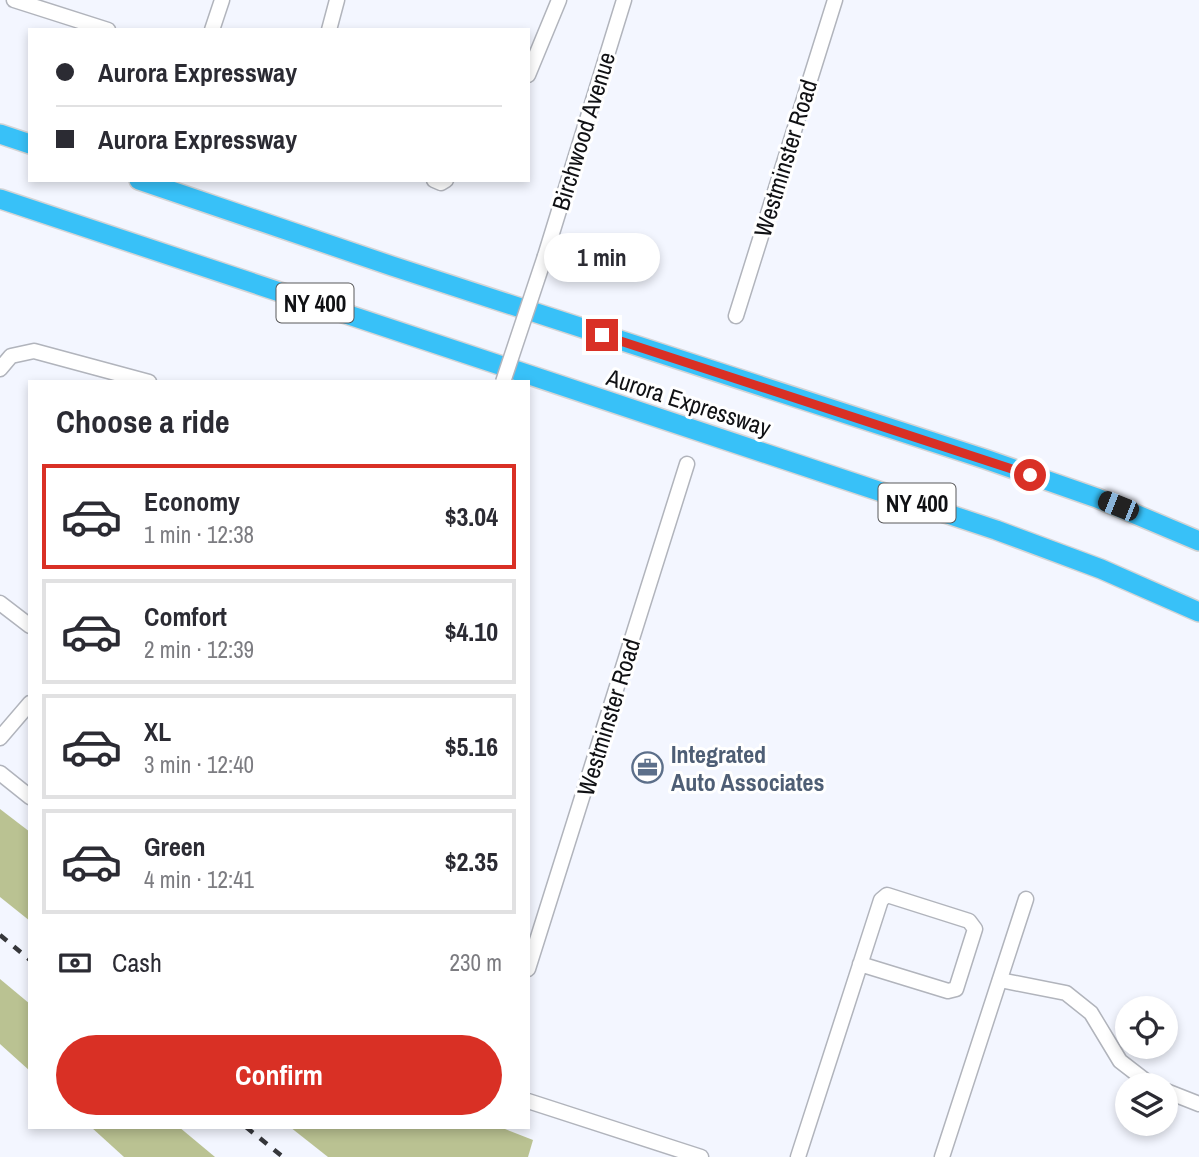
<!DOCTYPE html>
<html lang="en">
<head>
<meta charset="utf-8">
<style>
  :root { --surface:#fff; --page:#f7f7f7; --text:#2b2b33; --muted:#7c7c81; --line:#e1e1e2; --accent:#d93025 }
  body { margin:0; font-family:"Archivo Narrow",sans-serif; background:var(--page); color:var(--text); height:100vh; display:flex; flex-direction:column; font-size:26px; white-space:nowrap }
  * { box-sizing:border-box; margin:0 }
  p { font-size:23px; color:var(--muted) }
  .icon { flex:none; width:38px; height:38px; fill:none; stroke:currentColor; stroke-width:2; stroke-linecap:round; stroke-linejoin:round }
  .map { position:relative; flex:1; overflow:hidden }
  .drawer { position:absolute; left:28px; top:380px; width:502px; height:749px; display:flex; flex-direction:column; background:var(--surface); border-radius:0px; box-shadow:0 4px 10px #0003 }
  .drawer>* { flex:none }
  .guide { position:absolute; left:28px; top:28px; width:502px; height:154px; border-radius:0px; box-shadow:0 4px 10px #0003; display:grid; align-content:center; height:154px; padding:0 28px; background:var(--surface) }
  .fabs { position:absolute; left:1115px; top:996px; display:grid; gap:14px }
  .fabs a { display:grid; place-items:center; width:63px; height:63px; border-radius:50%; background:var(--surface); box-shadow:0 4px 10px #0003; font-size:35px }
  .end { position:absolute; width:32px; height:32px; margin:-16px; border:9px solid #d93025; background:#fff; box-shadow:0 0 0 4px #fff }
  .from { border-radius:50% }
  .bubble { position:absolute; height:49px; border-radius:24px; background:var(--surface); box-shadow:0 4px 10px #0003; font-size:23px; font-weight:700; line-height:49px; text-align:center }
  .car { position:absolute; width:21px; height:42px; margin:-21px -10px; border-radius:9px; box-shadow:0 0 5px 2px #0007; background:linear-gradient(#222 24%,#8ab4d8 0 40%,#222 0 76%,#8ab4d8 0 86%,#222 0) }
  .guide b { display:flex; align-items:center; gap:24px; height:66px; font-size:26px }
  .guide b+b { border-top:2px solid var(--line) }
  .guide i { width:18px; height:18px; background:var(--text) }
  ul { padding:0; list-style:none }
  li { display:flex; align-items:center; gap:21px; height:105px; margin:0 14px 10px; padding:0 14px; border:4px solid var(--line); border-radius:0px }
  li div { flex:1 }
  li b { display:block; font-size:26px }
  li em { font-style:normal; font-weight:700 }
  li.active { border-color:var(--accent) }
  li>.icon { width:63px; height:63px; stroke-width:1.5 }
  h2 { padding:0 28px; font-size:32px; line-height:84px }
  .pay { display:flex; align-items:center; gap:18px; height:77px; padding:0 28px; font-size:26px }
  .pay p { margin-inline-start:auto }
  .primary-button { display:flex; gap:14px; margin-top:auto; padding:14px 28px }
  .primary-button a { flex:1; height:80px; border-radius:42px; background:var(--accent); color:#fff; font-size:28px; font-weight:700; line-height:80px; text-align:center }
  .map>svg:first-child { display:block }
  .forest { fill:#bac292 }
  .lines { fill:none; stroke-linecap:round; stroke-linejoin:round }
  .minor-casing { stroke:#b1b4bc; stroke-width:17 }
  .highway-casing { stroke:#d4d4d5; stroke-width:22 }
  .minor { stroke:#fff; stroke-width:14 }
  .highway { stroke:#38c1f8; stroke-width:19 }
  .rail { stroke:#36373b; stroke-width:4.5; stroke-dasharray:9 9; stroke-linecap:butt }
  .minor-bridge-casing { stroke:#b1b4bc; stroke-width:17; stroke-linecap:butt }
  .minor-bridge { stroke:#fff; stroke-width:14 }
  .route { stroke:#d93025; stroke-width:9 }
  .labels { text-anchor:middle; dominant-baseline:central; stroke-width:6; stroke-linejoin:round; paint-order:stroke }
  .shield { fill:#fff; stroke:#58585a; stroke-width:2 }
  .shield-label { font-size:23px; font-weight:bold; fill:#101114 }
  .street-label { font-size:24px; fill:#101114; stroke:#fff }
  .service-label { font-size:24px; font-weight:bold; fill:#4e5e75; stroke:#fff; text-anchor:start }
</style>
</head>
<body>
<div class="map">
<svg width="1199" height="1157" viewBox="0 0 1199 1157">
  <rect width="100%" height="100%" fill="#f3f6ff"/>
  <g class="forest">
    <path d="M0 809 30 832V921L0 897Z"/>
    <path d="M0 979 30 1004V1071L0 1044Z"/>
    <path d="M91 1127H179L215 1157H124Z"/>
    <path d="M290 1127H500L533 1140 528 1157H328Z"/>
  </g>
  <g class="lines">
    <defs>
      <g id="minor">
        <path d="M14 0 108 30"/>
        <path d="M212 30 222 0"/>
        <path d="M329 30 337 0"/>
        <path d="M528 75 559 0"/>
        <path d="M434 180 441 183 446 180"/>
        <path d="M545 256 624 0"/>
        <path d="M736 316 835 0"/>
        <path d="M0 369 11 356 34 351 149 382"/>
        <path d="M0 603 30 626"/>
        <path d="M0 738 30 703"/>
        <path d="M0 773 30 797"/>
        <path d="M528 969 687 464"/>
        <path d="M1000 980 1066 993 1091 1013 1120 1061 1151 1085"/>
        <path d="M1166 1091 1199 1104"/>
        <path d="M528 1101 701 1157"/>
        <path d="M798 1157 881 900 887 895 969 921 975 929 956 989 948 991 860 964"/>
        <path d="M942 1157 1026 899"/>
      </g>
      <g id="highway">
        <path d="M0 134 30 144"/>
        <path d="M139 180 392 266 985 459 1097 498 1199 541"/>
        <path d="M0 199 996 530 1101 569 1199 612"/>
      </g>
    </defs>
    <use href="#minor" class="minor-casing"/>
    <use href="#highway" class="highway-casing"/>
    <use href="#minor" class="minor"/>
    <use href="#highway" class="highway"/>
    <g class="rail">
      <path d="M0 935 30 960"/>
      <path d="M246 1127 283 1157"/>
    </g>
    <defs>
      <path id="minor-bridge" d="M503 382 545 256"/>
    </defs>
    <use href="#minor-bridge" class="minor-bridge-casing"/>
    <use href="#minor-bridge" class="minor-bridge"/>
  </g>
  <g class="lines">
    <path class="route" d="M602 335 1030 475"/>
  </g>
  <defs>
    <symbol id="office-ring" viewBox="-11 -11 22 22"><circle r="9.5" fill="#fff" stroke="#5c6f8a" stroke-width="1.5"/><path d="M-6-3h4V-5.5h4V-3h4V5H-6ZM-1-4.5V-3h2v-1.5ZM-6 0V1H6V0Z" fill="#5c6f8a"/></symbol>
  </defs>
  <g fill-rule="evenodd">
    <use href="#office-ring" x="630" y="750" width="35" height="35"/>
  </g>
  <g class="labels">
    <g class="shield">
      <rect x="276.5" y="283.5" width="77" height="39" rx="5"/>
      <rect x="878.5" y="483.5" width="77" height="39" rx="5"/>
    </g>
    <g class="shield-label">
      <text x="315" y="303">NY 400</text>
      <text x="917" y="503">NY 400</text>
    </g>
    <g class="street-label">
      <text transform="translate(583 131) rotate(-73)">Birchwood Avenue</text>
      <text transform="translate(785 158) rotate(-73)">Westminster Road</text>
      <text transform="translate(689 402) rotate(18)">Aurora Expressway</text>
      <text transform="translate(608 717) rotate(-73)">Westminster Road</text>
    </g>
    <g class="service-label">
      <text x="671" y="754">Integrated<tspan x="671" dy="28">Auto Associates</tspan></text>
    </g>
  </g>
</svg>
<div class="fabs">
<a><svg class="icon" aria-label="locate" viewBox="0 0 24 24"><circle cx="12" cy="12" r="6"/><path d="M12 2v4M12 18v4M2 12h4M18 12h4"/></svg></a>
<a><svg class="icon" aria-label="layers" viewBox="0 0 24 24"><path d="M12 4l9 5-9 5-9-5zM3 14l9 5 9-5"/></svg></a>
</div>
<i class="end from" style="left:1030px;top:475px"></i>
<i class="end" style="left:602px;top:335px"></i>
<div class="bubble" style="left:544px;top:233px;width:116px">1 min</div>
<i class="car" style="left:1118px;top:506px;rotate:292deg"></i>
<div class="guide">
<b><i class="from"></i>Aurora Expressway</b>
<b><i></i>Aurora Expressway</b>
</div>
<section class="drawer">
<h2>Choose a ride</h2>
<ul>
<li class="active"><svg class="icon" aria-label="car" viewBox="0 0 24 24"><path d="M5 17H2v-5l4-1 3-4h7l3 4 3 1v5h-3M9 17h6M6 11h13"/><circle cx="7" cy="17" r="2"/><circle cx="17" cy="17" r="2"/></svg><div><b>Economy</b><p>1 min · 12:38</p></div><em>$3.04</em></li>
<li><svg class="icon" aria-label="car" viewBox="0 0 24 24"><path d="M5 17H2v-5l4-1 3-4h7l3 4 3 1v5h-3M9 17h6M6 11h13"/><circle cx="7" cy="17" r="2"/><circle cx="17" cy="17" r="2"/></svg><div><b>Comfort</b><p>2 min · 12:39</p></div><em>$4.10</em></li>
<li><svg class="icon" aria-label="car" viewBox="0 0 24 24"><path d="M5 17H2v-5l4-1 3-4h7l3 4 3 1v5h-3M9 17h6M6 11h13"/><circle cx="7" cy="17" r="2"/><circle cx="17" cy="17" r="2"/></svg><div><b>XL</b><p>3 min · 12:40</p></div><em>$5.16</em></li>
<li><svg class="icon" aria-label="car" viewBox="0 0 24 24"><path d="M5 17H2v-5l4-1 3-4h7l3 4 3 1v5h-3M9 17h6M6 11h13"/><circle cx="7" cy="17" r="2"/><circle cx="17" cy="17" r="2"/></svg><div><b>Green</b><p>4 min · 12:41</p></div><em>$2.35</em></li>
</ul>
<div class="pay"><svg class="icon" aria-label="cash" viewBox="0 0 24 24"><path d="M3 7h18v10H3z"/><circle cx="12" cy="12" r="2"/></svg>Cash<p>230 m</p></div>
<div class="primary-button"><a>Confirm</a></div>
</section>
</div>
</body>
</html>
